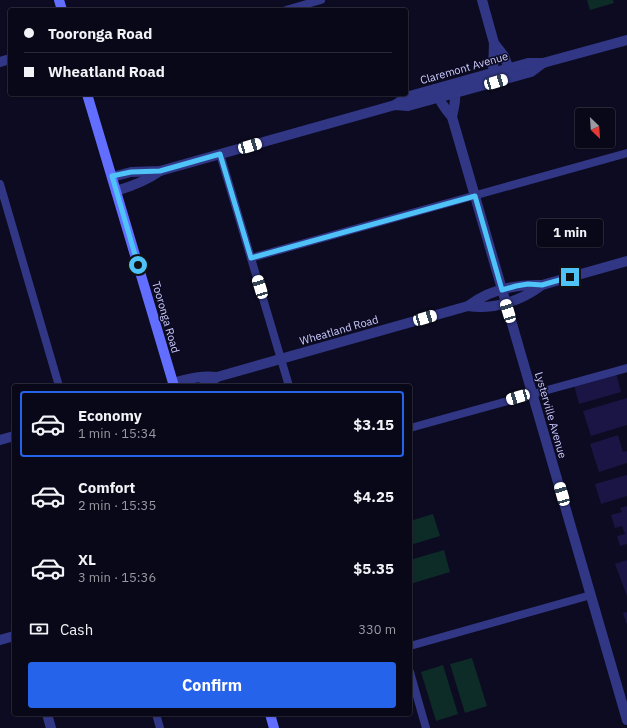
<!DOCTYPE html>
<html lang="en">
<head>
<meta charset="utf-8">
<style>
  :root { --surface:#090819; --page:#121122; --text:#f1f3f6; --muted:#999aa2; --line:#292938; --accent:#2563eb }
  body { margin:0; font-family:"IBM Plex Sans",sans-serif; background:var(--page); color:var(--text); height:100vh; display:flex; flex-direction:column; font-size:15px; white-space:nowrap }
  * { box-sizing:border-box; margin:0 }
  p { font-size:13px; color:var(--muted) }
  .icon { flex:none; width:22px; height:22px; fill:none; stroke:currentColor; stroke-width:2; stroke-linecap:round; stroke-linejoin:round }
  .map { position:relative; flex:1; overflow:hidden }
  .drawer { position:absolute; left:12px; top:384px; width:400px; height:332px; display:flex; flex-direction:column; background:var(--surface); border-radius:4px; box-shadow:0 1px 3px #0004,0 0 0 1px var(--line) }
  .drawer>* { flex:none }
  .guide { position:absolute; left:8px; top:8px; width:400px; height:88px; border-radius:4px; box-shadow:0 1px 3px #0004,0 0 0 1px var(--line); display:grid; align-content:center; height:88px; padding:0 16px; background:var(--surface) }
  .needle { width:26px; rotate:155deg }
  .buttons { position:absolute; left:575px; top:108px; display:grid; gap:8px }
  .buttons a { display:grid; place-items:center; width:40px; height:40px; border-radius:4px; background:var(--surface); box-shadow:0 1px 3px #0004,0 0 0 1px var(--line); font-size:20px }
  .end { position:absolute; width:18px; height:18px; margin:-9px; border:5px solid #4fc3f7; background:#111; box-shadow:0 0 0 2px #111 }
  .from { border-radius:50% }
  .bubble { position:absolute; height:28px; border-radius:4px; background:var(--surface); box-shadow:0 1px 3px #0004,0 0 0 1px var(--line); font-size:13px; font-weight:700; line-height:28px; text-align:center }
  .car { position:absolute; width:12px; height:24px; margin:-12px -6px; border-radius:5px; box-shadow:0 0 3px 1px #0007; background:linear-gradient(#fff 24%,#345 0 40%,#fff 0 76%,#345 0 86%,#fff 0) }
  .guide b { display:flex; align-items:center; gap:14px; height:38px; font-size:15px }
  .guide b+b { border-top:1px solid var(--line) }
  .guide i { width:10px; height:10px; background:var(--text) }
  ul { padding:7px 0 0; list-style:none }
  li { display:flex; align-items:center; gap:12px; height:66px; margin:0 8px 6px; padding:0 8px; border:2px solid transparent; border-radius:4px }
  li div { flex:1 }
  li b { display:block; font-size:15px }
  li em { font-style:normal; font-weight:700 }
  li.current { border-color:var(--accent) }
  li>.icon { width:36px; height:36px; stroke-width:1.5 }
  .pay { display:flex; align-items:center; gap:10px; height:44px; padding:0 16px; font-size:15px }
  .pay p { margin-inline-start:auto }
  .primary-button { display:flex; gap:8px; margin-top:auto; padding:8px 16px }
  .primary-button a { flex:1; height:46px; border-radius:4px; background:var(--accent); color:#fff; font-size:16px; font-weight:700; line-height:46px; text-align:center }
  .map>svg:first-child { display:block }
  .green { fill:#0d2c27 }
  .building { fill:#1a1544 }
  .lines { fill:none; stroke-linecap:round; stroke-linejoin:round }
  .lane { stroke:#313785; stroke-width:8 }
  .street { stroke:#313785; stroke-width:10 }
  .secondary { stroke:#626eff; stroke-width:10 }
  .route { stroke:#4fc3f7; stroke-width:5 }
  .labels { text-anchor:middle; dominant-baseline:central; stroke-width:3; stroke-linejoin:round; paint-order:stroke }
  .street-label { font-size:11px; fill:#cccbff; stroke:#0c0b21 }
</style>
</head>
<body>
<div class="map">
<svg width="627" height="728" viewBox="0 0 627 728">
  <rect width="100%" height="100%" fill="#0c0b21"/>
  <g class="green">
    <path d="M587 0H613L614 3 590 10Z"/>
    <path d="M433 514 440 536 410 545V521Z"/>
    <path d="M444 550 450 572 410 584V560Z"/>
    <path d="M472 658 487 706 465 713 450 664Z"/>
    <path d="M443 665 458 714 436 721 421 672Z"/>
  </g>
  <g class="building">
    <path d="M616 373 621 392 579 404 574 385Z"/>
    <path d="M627 398V425L591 436 583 411Z"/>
    <path d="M618 435 623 452 627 451V463L599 472 590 444Z"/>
    <path d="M627 475V496L601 504 595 484Z"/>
    <path d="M627 506V544L620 546 617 536 625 534 622 526 615 528 611 515 622 512 620 508Z"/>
    <path d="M627 560V596L615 564Z"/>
    <path d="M627 612V625L623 613Z"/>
  </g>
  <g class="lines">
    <g class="lane">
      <path d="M286 10 321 0"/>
      <path d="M220 154 289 386"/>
      <path d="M0 184 59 386"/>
      <path d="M251 258 627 153"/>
      <path d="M410 428 627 368"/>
      <path d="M410 646 591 595"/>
      <path d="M410 672 426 728"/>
      <path d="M156 714 160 728"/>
    </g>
    <g class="street">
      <path d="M482 0 494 43 493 73 495 78"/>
      <path d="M494 43 504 56 511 74"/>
      <path d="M0 62 10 59"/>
      <path d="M435 89C439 100 444 108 452 117L627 720"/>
      <path d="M395 105 406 97 528 63H543L627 40"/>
      <path d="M452 117C454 107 457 97 454 87"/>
      <path d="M112 177 131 172 160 171 395 105 408 106 531 72 543 63"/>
      <path d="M116 191C133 186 146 181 160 171"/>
      <path d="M468 306C494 310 521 301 542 285"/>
      <path d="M173 383C188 379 201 375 217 377"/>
      <path d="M203 386 208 384 217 377 468 306C489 290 516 284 542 285L627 261"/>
      <path d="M0 440 14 436"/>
      <path d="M0 640 14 636"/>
      <path d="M47 714 51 728"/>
    </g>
    <g class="secondary">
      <path d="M59 0 62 10"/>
      <path d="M87 94 174 386"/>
      <path d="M270 714 274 728"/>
    </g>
  </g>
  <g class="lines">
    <path class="route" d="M138 265 112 176 131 172 160 171 220 154 251 258 475 196 502 290 516 286 528 284 542 285 570 277"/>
  </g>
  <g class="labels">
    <g class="street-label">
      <text transform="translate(464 68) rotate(-16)">Claremont Avenue</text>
      <text transform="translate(166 317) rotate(74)">Tooronga Road</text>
      <text transform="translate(339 330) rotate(-16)">Wheatland Road</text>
      <text transform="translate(551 415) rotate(74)">Lysterville Avenue</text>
    </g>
  </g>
</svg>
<div class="buttons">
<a><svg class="needle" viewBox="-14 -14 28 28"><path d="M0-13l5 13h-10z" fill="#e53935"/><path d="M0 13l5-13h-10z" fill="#999aa2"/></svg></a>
</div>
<i class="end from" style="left:138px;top:265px"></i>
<i class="end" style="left:570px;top:277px"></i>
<div class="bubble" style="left:537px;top:219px;width:66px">1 min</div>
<i class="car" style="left:496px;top:82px;rotate:74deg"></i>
<i class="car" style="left:250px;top:146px;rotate:74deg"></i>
<i class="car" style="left:260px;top:287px;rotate:343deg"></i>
<i class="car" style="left:508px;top:311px;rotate:343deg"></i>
<i class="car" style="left:425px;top:318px;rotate:74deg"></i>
<i class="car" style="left:518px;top:397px;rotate:254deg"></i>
<i class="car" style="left:562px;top:494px;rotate:344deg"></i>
<div class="guide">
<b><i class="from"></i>Tooronga Road</b>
<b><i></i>Wheatland Road</b>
</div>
<section class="drawer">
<ul>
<li class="current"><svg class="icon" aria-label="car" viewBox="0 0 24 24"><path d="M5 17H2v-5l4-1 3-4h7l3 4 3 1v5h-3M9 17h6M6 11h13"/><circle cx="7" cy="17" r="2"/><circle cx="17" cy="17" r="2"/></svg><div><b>Economy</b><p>1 min · 15:34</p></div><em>$3.15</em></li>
<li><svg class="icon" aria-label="car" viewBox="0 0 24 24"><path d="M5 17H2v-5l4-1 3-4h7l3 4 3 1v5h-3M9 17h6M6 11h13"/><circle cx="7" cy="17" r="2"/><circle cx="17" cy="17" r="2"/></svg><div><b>Comfort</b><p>2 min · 15:35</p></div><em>$4.25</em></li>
<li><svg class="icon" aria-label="car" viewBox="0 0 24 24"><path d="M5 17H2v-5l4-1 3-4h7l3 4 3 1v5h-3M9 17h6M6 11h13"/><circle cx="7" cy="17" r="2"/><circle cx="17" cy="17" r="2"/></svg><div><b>XL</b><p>3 min · 15:36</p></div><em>$5.35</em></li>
</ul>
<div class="pay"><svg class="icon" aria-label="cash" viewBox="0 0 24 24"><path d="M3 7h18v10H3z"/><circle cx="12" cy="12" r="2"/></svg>Cash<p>330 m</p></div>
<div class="primary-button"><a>Confirm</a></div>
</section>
</div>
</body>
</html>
